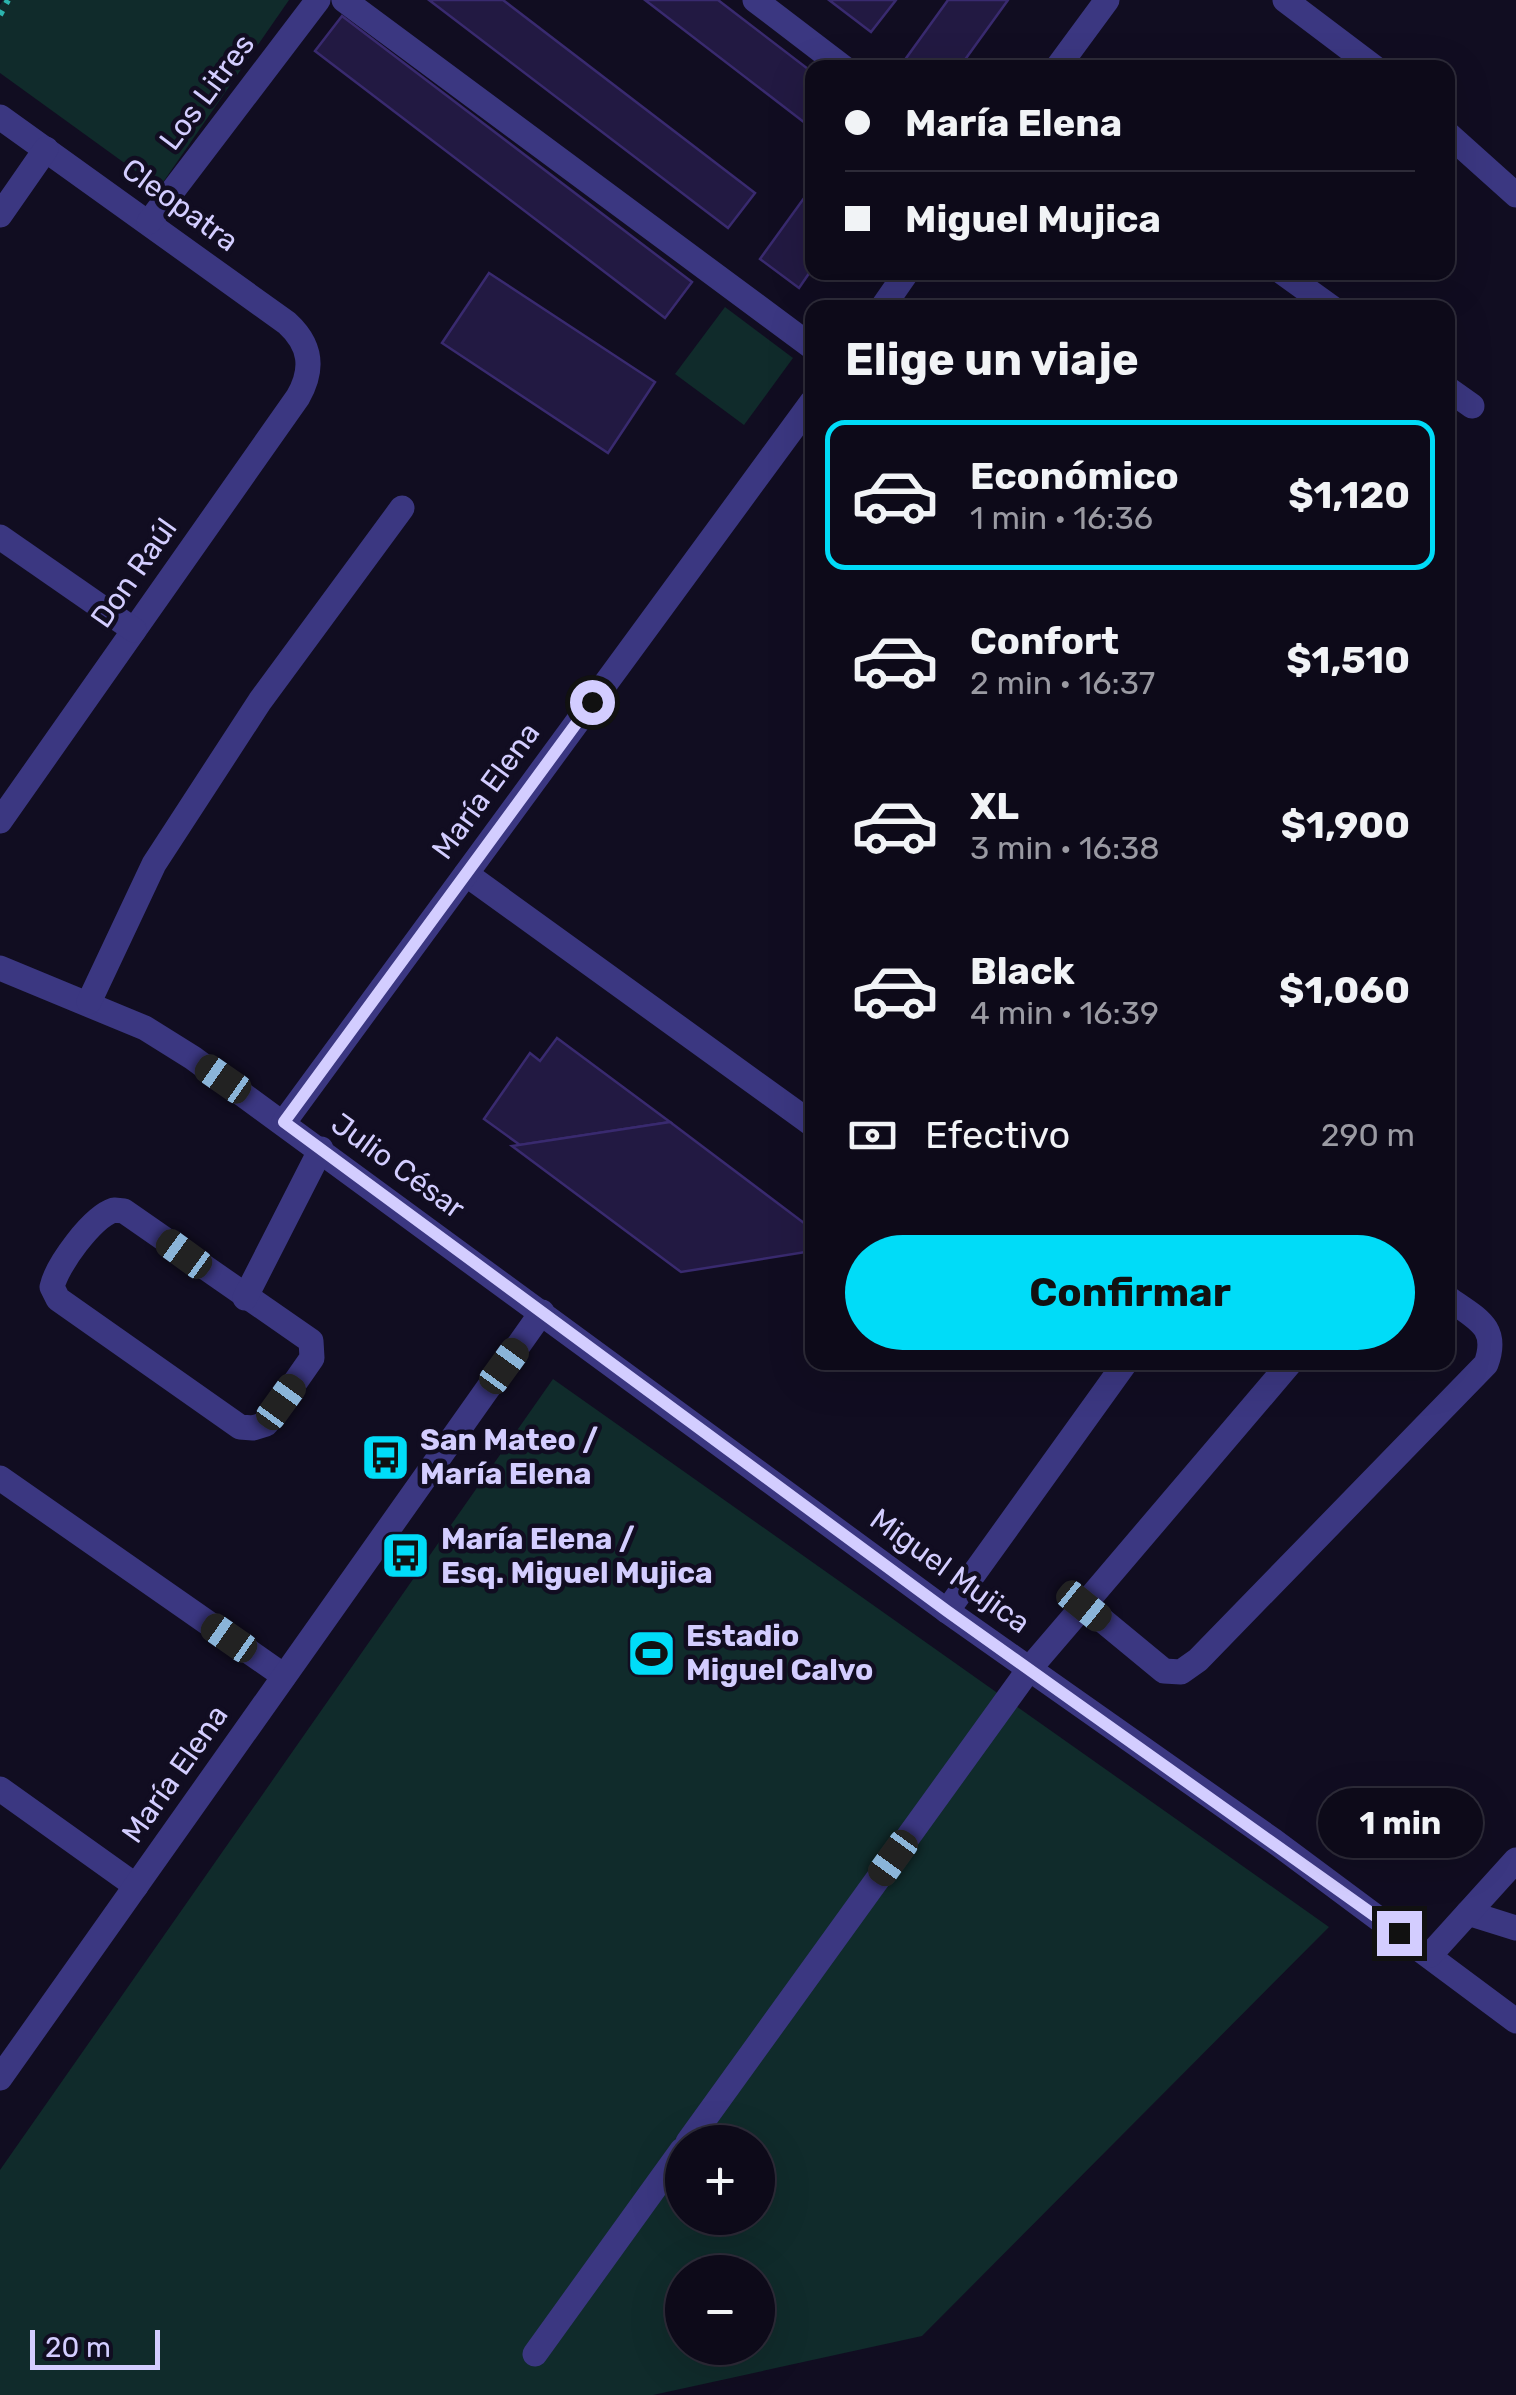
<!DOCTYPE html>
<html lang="es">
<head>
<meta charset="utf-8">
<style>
  :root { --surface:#0d0a19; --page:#161322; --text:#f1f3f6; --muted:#9a9aa2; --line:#2d2b38; --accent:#00dcf8 }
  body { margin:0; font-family:Rubik,sans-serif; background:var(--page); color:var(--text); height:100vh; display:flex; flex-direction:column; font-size:38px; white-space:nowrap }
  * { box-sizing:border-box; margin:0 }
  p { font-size:32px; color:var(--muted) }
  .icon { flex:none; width:55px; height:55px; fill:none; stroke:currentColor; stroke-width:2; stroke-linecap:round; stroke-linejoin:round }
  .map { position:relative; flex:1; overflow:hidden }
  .details { position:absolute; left:805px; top:300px; width:650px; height:1070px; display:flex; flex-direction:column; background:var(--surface); border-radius:20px; box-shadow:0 10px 40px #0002,0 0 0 2px var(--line) }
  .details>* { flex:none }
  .top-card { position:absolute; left:805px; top:60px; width:650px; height:220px; border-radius:20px; box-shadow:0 10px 40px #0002,0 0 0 2px var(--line); display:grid; align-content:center; height:220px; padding:0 40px; background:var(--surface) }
  .tools { position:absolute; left:665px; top:2125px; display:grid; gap:20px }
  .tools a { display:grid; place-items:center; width:110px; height:110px; border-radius:50%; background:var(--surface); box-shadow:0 10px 40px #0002,0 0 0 2px var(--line); font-size:50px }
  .scale { position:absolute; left:30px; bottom:25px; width:130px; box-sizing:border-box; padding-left:10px; border:5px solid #d3cdff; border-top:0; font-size:28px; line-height:35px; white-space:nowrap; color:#d3cdff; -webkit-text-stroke:8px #110d21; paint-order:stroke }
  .end { position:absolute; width:45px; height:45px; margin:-22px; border:12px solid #d3cdff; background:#111; box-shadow:0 0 0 5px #111 }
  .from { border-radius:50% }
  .bubble { position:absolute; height:70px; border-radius:35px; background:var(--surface); box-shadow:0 10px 40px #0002,0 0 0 2px var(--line); font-size:32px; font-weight:700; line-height:70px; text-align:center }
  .car { position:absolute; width:30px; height:60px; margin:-30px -15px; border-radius:12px; box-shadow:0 0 8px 2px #0007; background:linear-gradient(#222 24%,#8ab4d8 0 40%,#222 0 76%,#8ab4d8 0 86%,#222 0) }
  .top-card b { display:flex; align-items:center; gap:35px; height:95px; font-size:38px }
  .top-card b+b { border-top:2px solid var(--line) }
  .top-card i { width:25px; height:25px; background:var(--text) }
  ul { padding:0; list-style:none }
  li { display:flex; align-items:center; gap:30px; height:150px; margin:0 20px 15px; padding:0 20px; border:5px solid transparent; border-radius:20px }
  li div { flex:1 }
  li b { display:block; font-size:38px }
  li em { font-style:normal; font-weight:700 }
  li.selected { border-color:var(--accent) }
  li>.icon { width:90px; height:90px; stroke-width:1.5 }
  h2 { padding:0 40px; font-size:45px; line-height:120px }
  .pay { display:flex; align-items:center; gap:25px; height:110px; padding:0 40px; font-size:38px }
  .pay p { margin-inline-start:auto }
  .action { display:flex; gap:20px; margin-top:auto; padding:20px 40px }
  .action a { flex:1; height:115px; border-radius:60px; background:var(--accent); color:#111; font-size:40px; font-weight:700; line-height:115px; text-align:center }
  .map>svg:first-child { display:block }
  .green { fill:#102b2b; fill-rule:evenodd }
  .building { fill:#221942; stroke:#392a6f; stroke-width:2.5 }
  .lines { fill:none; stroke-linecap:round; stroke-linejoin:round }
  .path { stroke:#2cb4ae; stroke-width:6; stroke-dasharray:5 8; stroke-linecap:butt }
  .minor { stroke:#3b3781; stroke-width:25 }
  .route { stroke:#d3cdff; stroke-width:12 }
  .labels { text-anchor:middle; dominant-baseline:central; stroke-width:9; stroke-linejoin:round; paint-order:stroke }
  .street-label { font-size:30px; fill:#d3cdff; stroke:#110d21 }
  .poi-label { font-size:30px; font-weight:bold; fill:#d3cdff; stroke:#110d21; text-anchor:start }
</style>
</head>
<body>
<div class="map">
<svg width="1516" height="2395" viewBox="0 0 1516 2395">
  <rect width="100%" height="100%" fill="#110d21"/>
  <g class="green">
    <path d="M3 0H289L159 188 0 73V5Z"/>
    <path d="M725 307 793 358 744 425 675 374Z"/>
    <path d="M553 1379 1329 1927 922 2336 653 2395H0V2170ZM682 2142H758V2218H682ZM682 2272H758V2348H682Z"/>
  </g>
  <g class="building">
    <path d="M429 0H503L755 193 728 228Z"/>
    <path d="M645 0H718L812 72V113L805 123Z"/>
    <path d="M829 0H896L871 32Z"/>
    <path d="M948 0H1008L959 68H913L904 61Z"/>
    <path d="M342 16 692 282 665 318 315 51Z"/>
    <path d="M812 187V269L799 288 760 259Z"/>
    <path d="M489 273 655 382 608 453 442 343Z"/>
    <path d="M557 1038 670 1122 520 1145 484 1119 530 1053 540 1061Z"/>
    <path d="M670 1122 812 1229V1251L681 1272 512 1146Z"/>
  </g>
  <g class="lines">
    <path class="path" d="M0 15 8 0"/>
    <g class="minor">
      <path d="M344 0 812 347"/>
      <path d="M755 0 844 68"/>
      <path d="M1285 0 1375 68"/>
      <path d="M1057 68 1107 0"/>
      <path d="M0 117 287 323C311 345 314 369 298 397L0 821"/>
      <path d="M1448 134 1516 195"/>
      <path d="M0 215 46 149"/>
      <path d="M149 222 318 0"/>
      <path d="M1282 272 1332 308"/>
      <path d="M882 308 907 272"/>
      <path d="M1448 389 1472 406"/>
      <path d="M0 537 134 630"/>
      <path d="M466 874 812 1124"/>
      <path d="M0 968 145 1028 193 1058 947 1611 1274 1841 1516 2021"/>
      <path d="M89 1002 154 864 260 701 402 508"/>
      <path d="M284 1122 812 402"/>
      <path d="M114 1210 124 1211 311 1341 312 1358 266 1424 253 1428 240 1427 58 1299 52 1287C57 1265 92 1217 114 1210Z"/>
      <path d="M245 1298 321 1149"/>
      <path d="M1291 1362 1084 1605 1164 1671 1181 1672 1198 1660 1486 1364C1500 1326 1475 1318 1448 1298"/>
      <path d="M0 1478 284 1676"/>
      <path d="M947 1611 1126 1362"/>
      <path d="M0 1789 136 1886"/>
      <path d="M1468 1913 1516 1928"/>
      <path d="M1430 1955 1516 1860"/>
      <path d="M0 2078 542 1312"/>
      <path d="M688 2142 1030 1668 1084 1605"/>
      <path d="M535 2354 682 2150"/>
    </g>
  </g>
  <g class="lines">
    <path class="route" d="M592 702 284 1122 947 1611 1399 1933"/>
  </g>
  <defs>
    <symbol id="bus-square" viewBox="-11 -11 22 22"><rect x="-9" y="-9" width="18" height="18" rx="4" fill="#00dcf8" stroke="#110d21"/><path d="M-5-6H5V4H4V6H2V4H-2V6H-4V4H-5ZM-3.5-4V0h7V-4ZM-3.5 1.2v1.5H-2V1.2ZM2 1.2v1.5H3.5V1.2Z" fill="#111"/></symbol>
    <symbol id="stadium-square" viewBox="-11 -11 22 22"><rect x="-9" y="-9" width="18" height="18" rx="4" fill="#00dcf8" stroke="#110d21"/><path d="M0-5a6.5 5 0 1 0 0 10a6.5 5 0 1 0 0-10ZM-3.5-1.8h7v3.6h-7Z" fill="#111"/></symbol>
  </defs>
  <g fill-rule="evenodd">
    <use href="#bus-square" x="358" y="1430" width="55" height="55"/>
    <use href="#bus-square" x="378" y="1528" width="55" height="55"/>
    <use href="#stadium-square" x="624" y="1626" width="55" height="55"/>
  </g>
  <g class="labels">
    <g class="street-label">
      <text transform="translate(207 92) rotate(-53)">Los Litres</text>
      <text transform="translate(180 205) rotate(36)">Cleopatra</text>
      <text transform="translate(134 573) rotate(-55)">Don Raúl</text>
      <text transform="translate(486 791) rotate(-54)">María Elena</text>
      <text transform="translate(398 1166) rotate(36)">Julio César</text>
      <text transform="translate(950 1571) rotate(36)">Miguel Mujica</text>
      <text transform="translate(175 1774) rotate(-55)">María Elena</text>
    </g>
    <g class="poi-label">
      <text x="420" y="1440">San Mateo /<tspan x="420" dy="34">María Elena</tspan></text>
      <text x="441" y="1539">María Elena /<tspan x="441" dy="34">Esq. Miguel Mujica</tspan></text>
      <text x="686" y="1636">Estadio<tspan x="686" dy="34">Miguel Calvo</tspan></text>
    </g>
  </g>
</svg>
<div class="tools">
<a>+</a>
<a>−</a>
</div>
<div class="scale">20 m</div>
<i class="end from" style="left:592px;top:702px"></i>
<i class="end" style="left:1399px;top:1933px"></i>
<div class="bubble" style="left:1318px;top:1788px;width:165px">1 min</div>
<i class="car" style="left:223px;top:1079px;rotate:305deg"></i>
<i class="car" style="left:184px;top:1254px;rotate:306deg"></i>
<i class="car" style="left:504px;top:1366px;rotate:36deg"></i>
<i class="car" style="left:281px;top:1402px;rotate:36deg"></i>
<i class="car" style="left:1084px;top:1606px;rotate:129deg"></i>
<i class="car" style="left:229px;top:1638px;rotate:305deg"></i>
<i class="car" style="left:893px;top:1858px;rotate:216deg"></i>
<div class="top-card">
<b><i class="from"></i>María Elena</b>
<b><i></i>Miguel Mujica</b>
</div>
<section class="details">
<h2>Elige un viaje</h2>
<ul>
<li class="selected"><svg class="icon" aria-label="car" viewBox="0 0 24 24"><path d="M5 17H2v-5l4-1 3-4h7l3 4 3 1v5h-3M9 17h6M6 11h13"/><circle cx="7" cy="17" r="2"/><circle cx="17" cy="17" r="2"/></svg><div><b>Económico</b><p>1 min · 16:36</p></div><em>$1,120</em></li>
<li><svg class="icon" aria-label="car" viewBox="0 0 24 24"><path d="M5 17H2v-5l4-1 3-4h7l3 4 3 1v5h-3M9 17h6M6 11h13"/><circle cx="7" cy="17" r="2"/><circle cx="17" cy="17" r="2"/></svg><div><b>Confort</b><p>2 min · 16:37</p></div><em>$1,510</em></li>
<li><svg class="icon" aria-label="car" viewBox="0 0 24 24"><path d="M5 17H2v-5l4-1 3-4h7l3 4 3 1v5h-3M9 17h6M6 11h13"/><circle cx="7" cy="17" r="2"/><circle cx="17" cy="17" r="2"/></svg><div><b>XL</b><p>3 min · 16:38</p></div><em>$1,900</em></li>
<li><svg class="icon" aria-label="car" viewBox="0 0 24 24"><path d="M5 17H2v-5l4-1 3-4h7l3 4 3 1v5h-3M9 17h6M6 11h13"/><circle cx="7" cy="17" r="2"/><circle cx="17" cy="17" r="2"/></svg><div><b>Black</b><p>4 min · 16:39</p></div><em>$1,060</em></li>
</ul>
<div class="pay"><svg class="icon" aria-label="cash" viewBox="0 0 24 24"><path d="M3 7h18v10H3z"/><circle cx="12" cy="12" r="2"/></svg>Efectivo<p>290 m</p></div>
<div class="action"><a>Confirmar</a></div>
</section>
</div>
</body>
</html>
